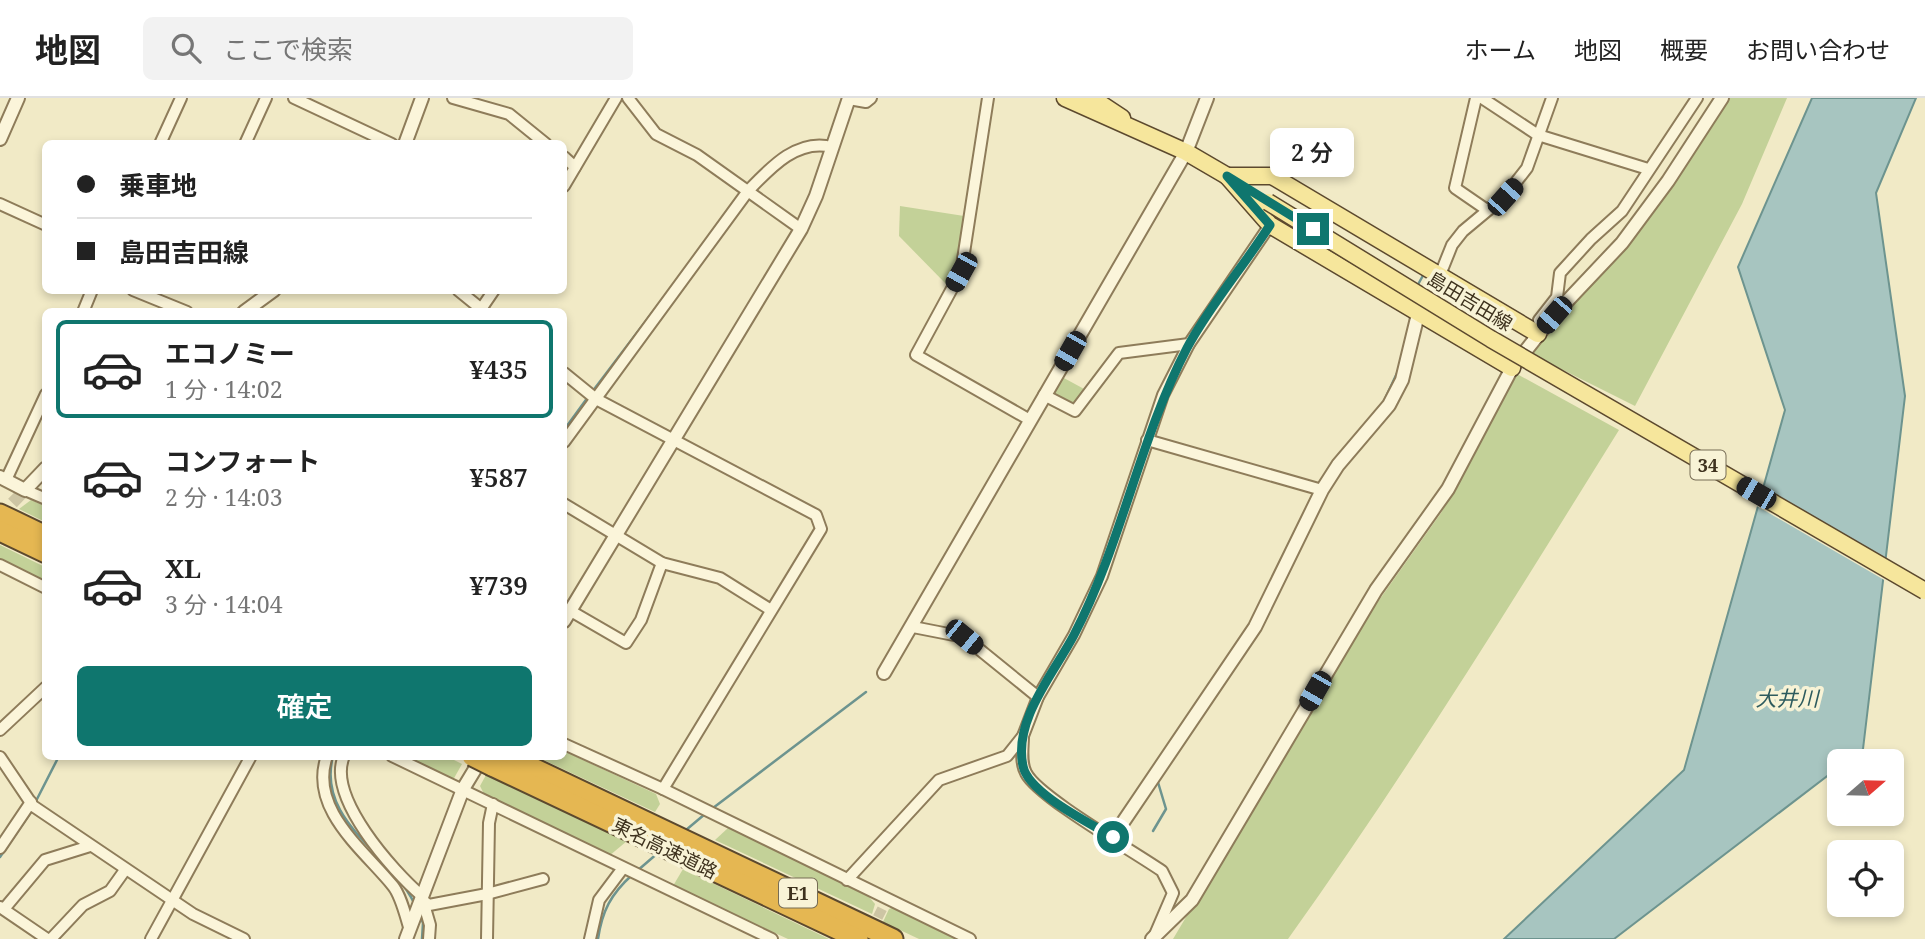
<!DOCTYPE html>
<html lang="ja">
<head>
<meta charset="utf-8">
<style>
  :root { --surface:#fff; --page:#f2f2f2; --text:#222; --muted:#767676; --line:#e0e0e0; --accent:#0f766e }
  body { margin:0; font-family:"Noto Serif","Noto Sans JP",serif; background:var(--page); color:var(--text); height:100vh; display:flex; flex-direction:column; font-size:26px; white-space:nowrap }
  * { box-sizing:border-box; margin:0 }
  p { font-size:23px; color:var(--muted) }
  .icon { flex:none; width:38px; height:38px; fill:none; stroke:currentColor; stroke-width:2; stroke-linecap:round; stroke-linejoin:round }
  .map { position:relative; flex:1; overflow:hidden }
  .sheet { position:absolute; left:42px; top:210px; width:525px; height:452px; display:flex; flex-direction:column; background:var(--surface); border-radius:10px; box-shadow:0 4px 10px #0003 }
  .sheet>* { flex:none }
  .banner { position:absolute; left:42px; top:42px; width:525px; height:154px; border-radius:10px; box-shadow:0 4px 10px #0003; display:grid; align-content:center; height:154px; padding:0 35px; background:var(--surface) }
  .needle { width:46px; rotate:70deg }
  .tools { position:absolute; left:1827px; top:651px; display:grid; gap:14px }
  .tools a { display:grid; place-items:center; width:77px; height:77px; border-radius:10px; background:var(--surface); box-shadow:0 4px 10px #0003; font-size:35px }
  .end { position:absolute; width:32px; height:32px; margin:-16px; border:9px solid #0f766e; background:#fff; box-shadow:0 0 0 4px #fff }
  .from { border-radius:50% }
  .bubble { position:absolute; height:49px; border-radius:10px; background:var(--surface); box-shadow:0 4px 10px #0003; font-size:23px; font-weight:600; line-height:49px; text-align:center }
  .car { position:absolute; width:21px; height:42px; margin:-21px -10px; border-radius:9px; box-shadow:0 0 5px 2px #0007; background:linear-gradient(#222 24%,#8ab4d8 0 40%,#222 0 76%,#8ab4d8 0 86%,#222 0) }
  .banner b { display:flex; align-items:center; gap:24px; height:66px; font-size:26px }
  .banner b+b { border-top:2px solid var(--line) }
  .banner i { width:18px; height:18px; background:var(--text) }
  ul { padding:12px 0 0; list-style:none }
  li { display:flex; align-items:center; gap:21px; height:98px; margin:0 14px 10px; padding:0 21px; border:4px solid transparent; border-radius:10px }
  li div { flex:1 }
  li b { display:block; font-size:26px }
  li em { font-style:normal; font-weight:600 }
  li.active { border-color:var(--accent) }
  li>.icon { width:63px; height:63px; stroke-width:1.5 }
  .cta { display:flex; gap:14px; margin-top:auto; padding:14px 35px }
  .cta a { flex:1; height:80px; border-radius:10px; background:var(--accent); color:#fff; font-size:28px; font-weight:600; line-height:80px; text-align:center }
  header { display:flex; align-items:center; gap:42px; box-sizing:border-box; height:98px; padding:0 35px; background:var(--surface); border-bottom:2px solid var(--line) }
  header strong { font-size:33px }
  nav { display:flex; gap:38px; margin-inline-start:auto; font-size:24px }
  .search { width:490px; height:63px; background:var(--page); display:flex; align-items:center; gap:18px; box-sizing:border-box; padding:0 24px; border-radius:10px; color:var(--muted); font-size:26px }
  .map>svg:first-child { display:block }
  .green { fill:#c3d198 }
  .water { fill:#a7c5c0; stroke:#6d948f; stroke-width:2 }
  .pier { fill:#f1eac6 }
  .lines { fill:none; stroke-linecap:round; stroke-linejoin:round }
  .stream { stroke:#6d948f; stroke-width:2.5 }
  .minor-tunnel { stroke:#cdc5a4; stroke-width:10; stroke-dasharray:10 5; stroke-linecap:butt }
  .tertiary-tunnel { stroke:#cdc5a4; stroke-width:12; stroke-dasharray:12 6; stroke-linecap:butt }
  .minor-casing { stroke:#8e7c5a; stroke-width:14 }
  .tertiary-casing { stroke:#8e7c5a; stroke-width:16 }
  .primary-casing { stroke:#5c492e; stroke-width:19 }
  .motorway-casing { stroke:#5c492e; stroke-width:23 }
  .minor { stroke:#fbf5da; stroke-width:10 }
  .tertiary { stroke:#fbf5da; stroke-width:12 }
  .primary { stroke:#f6e69c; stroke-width:16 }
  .motorway { stroke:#e5b752; stroke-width:19 }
  .primary-bridge-casing { stroke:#5c492e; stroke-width:19; stroke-linecap:butt }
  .motorway-bridge-casing { stroke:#5c492e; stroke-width:23; stroke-linecap:butt }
  .primary-bridge { stroke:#f6e69c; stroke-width:16 }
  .motorway-bridge { stroke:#e5b752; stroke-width:19 }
  .route { stroke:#0f766e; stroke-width:9 }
  .labels { text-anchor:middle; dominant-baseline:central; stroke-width:7; stroke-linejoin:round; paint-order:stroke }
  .shield { fill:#f8f3d6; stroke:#766c55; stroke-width:2 }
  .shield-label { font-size:18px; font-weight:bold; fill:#3e321e }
  .street-label { font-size:19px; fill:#3e321e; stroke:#f8f3d6 }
  .water-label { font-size:21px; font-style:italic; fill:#2d5b5e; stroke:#f8f3d6 }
</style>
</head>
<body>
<header>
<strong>地図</strong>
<div class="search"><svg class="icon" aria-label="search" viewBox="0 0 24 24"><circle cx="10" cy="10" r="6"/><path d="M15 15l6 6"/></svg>ここで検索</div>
<nav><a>ホーム</a><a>地図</a><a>概要</a><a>お問い合わせ</a></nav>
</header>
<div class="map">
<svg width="1925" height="841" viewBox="0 0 1925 841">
  <rect width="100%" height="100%" fill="#f1eac6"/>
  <g class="green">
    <path d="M1724 0H1787L1742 106 1635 308 1531 256 1591 184Z"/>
    <path d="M900 108 964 118 955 176 947 187 899 138Z"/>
    <path d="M1517 276 1619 332C1512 504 1406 676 1288 841H1173L1355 536 1441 415Z"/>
    <path d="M1062 279 1086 292 1078 306 1068 308 1052 298Z"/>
    <path d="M31 402 45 408V424L19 411Z"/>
    <path d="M0 447 45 469V485L0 463Z"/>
    <path d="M564 653 656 696 660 706 655 714 535 658H564Z"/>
    <path d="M403 658H446L462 666 453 682Z"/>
    <path d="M486 677 627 743 609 758 484 696 480 688Z"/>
    <path d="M728 730 865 794 875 806 872 816 715 742Z"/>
    <path d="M683 771 829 841H788L673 788Z"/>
    <path d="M894 809 960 841H919L883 824 889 811Z"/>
  </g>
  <path class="water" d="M1812 0H1916L1876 95 1905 298 1863 651 1847 663H1839V669L1614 841H1504L1684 672 1785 312 1738 169Z"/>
  <path class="pier" d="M1759 391 1888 466 1886 483 1755 407Z"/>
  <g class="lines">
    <g class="stream">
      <path d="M1416 190 1425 174"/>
      <path d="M592 294 658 207"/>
      <path d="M1374 316 1384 303 1398 273"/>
      <path d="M564 332 588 299"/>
      <path d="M1331 367 1349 345"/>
      <path d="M1270 485 1296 431"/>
      <path d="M333 658C316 724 391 755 414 805"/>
      <path d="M35 705 59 658"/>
      <path d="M713 710 866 594"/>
      <path d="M686 732 705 716"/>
      <path d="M1153 733 1166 711 1157 681"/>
      <path d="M0 759 33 711"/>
      <path d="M637 773 659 754"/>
      <path d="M420 817 423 825 422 841"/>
      <path d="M598 841C602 813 611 796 632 777"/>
    </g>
    <path class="minor-tunnel" d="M871 833 887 801"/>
    <path class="tertiary-tunnel" d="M0 418 25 392"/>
    <defs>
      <g id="minor">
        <path d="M294 0 392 46"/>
        <path d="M453 0 509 16 546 46"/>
        <path d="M628 0 656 36 697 57 801 131"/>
        <path d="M988 0 961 174 916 257 1030 322"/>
        <path d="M1476 0 1455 90 1487 112"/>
        <path d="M1482 0 1538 37 1648 71"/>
        <path d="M849 1 866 4 871 0"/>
        <path d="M160 46 181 0"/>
        <path d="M245 46 266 0"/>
        <path d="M564 59 575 69"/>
        <path d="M564 88 616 0"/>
        <path d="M0 106 46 127"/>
        <path d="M1440 177 1452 147 1463 133 1505 98 1527 70 1552 0"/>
        <path d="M133 192 187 214"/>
        <path d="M458 192 485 214"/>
        <path d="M83 214 92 192"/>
        <path d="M479 214 494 192"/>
        <path d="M1542 232 1539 222 1557 199 1560 175 1591 141 1622 113 1697 0"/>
        <path d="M564 275 596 301 816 417 821 431 663 691"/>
        <path d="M1044 297 1075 313 1119 255 1189 246"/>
        <path d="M1147 342 1322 392"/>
        <path d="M564 344 748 93C770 70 797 40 832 49"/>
        <path d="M6 382 46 296"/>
        <path d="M25 392 46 401"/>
        <path d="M564 406 662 465 720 480 771 512"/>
        <path d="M0 467 46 490"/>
        <path d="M569 512 626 545 641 522 662 465"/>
        <path d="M913 529 964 539 1038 599"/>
        <path d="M0 632 46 589"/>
        <path d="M1023 638C1023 650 1020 664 1026 675 1038 699 1135 754 1162 773L1173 795 1154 839"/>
        <path d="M564 646 663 691 970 841"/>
        <path d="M327 658C308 711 364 752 393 788 401 798 405 816 409 829"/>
        <path d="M344 658C326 699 393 773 422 798"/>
        <path d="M392 658 772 841"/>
        <path d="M0 659 33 708 193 816 244 841"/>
        <path d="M0 750 31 704"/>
        <path d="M847 782 939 682 1007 658 1023 638 1038 599 1074 537 1102 478 1163 297 1189 246 1270 127"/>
        <path d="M421 801 429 807 487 796 543 781"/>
        <path d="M423 803 430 827 429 841"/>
        <path d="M0 809 47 841"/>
        <path d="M4 811 45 762 90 748"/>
        <path d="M51 841 83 807 110 793 125 772"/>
        <path d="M151 841 251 658"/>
        <path d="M487 841 489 725 493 706"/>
        <path d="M590 841 599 802 623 770"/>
      </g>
      <g id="tertiary">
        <path d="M0 41 18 0"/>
        <path d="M405 46 422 0"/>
        <path d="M244 214 274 192"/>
        <path d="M0 379 25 392 46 370"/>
        <path d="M564 523 801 131 816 98 849 0"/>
        <path d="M884 575 1186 54 1207 0"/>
        <path d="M1113 739 1255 529 1322 392 1338 367 1389 307 1402 282 1419 212"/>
        <path d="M406 841 463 691 483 658"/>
        <path d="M1152 841 1192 802 1376 492 1448 391 1512 270 1554 217 1622 145 1668 83 1722 0"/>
      </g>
      <g id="primary">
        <path d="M1065 0 1186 54 1234 82"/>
        <path d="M1092 0 1122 20"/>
        <path d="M1227 78H1272L1538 236"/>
        <path d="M1227 78 1270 127 1512 270"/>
      </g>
      <g id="motorway">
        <path d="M0 416 46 438"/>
        <path d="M0 433 46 455"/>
        <path d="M508 658 893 841"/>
        <path d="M492 668 858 841"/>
      </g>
    </defs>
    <use href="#minor" class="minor-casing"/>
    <use href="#tertiary" class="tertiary-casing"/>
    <use href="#primary" class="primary-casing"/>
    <use href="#motorway" class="motorway-casing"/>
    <use href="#minor" class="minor"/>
    <use href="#tertiary" class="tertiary"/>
    <use href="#primary" class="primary"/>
    <use href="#motorway" class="motorway"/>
    <defs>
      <path id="primary-bridge" d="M1268 104 1491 241 1925 493"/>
      <path id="motorway-bridge" d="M472 658 492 668"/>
    </defs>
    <use href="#primary-bridge" class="primary-bridge-casing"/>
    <use href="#motorway-bridge" class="motorway-bridge-casing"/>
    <use href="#primary-bridge" class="primary-bridge"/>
    <use href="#motorway-bridge" class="motorway-bridge"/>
  </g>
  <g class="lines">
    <path class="route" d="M1113 739C1090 725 1028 695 1023 668 1013 622 1054 575 1074 537 1122 445 1139 342 1187 250 1210 207 1244 168 1270 127L1227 78 1313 131"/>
  </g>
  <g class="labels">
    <g class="shield">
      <rect x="1690.5" y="352.5" width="35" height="29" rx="5"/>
      <rect x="779" y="780.5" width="38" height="29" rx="5"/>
    </g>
    <g class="shield-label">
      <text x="1708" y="367">34</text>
      <text x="798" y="795">E1</text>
    </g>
    <g class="street-label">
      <text transform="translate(1470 203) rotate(31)">島田吉田線</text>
      <text transform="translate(665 750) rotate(26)">東名高速道路</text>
    </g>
    <g class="water-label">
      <text x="1787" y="600">大井川</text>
    </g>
  </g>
</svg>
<div class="tools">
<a><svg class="needle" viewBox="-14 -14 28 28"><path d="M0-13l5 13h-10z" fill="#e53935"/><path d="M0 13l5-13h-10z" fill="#767676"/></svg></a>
<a><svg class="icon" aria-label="locate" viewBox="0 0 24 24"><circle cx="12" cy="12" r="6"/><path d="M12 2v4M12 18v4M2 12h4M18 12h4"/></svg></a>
</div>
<i class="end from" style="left:1113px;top:739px"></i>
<i class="end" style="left:1313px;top:131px"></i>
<div class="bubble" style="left:1270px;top:30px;width:84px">2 分</div>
<i class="car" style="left:1505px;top:99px;rotate:42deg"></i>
<i class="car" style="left:961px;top:174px;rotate:209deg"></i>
<i class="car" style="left:1554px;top:217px;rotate:221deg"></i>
<i class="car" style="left:1070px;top:253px;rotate:210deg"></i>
<i class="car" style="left:1756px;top:395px;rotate:300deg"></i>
<i class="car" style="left:964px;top:539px;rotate:129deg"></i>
<i class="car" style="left:1315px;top:593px;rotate:210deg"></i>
<div class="banner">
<b><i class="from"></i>乗車地</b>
<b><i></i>島田吉田線</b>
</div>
<section class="sheet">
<ul>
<li class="active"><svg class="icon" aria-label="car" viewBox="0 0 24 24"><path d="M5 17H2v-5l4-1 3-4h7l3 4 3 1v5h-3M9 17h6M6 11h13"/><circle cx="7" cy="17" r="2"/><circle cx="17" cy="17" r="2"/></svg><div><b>エコノミー</b><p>1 分 · 14:02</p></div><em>¥435</em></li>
<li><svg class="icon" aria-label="car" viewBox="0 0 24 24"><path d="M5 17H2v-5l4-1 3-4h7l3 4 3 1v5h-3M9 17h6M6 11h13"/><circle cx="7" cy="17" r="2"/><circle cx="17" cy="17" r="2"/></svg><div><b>コンフォート</b><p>2 分 · 14:03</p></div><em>¥587</em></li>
<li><svg class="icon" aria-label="car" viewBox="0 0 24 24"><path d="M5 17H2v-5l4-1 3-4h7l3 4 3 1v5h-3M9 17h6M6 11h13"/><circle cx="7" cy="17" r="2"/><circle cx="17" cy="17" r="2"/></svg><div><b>XL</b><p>3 分 · 14:04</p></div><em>¥739</em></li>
</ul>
<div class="cta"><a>確定</a></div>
</section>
</div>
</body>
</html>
